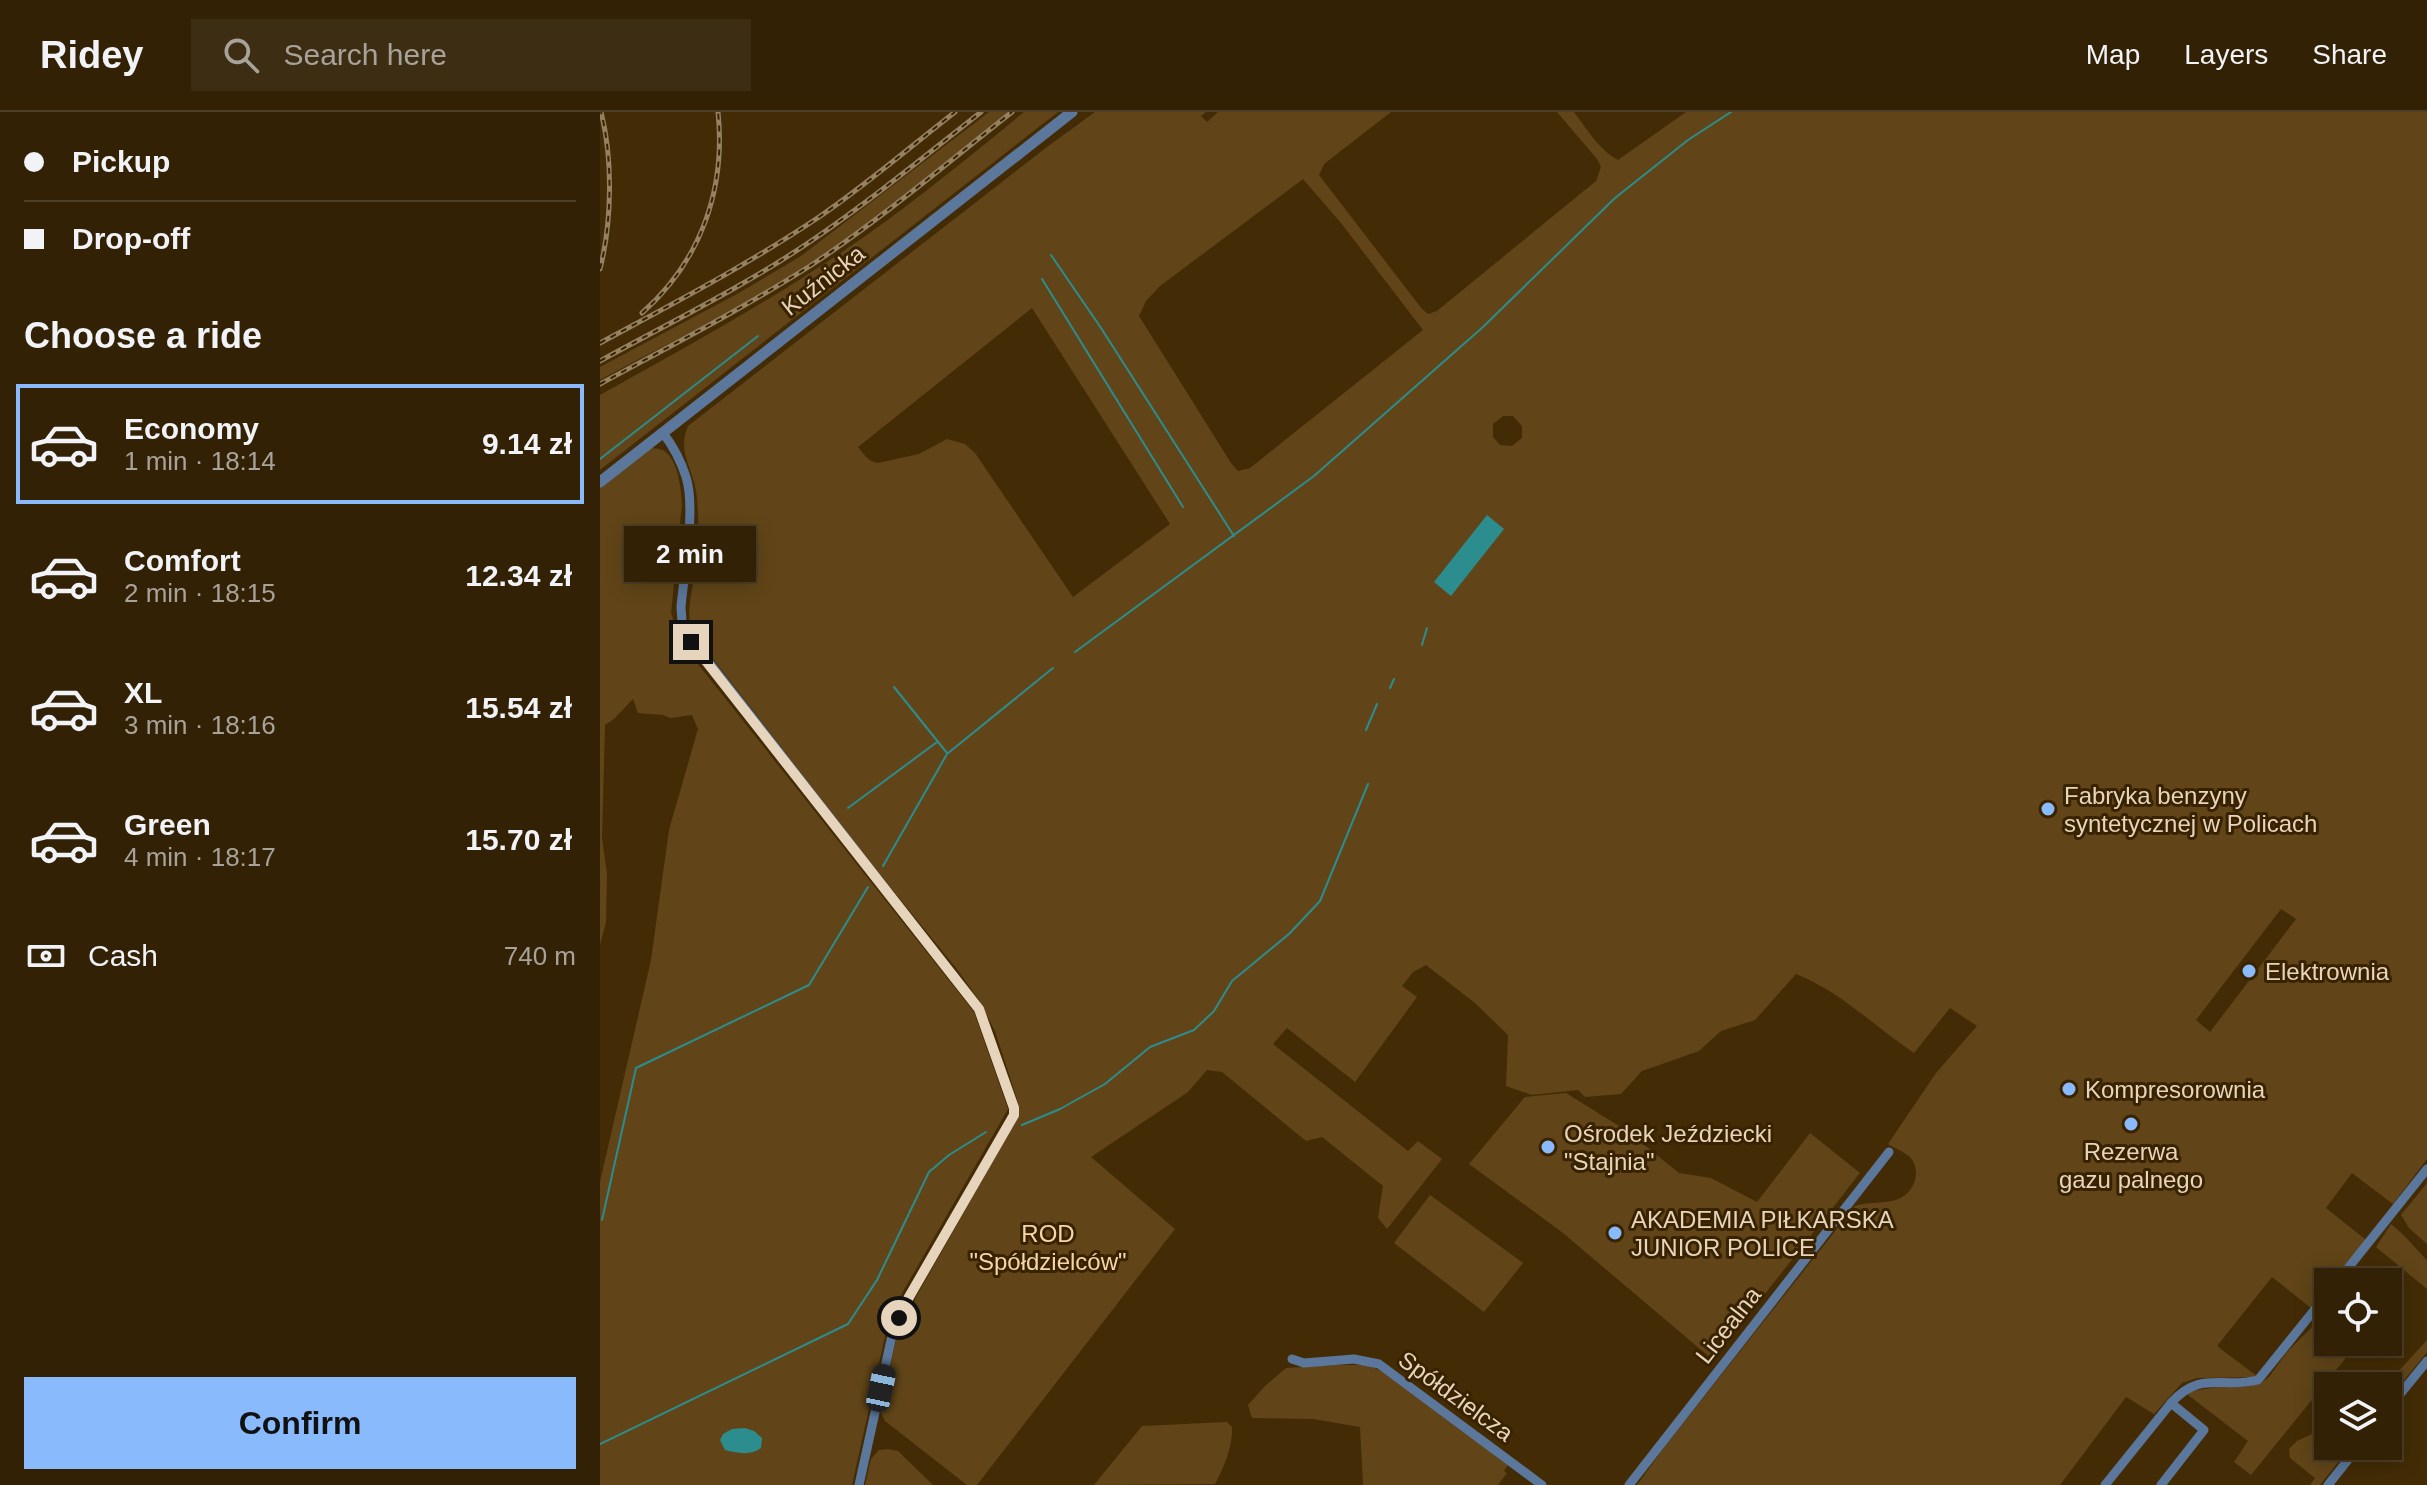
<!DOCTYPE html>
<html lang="en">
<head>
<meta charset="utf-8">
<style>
  :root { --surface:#322104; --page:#3d2e13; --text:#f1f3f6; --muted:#a8a39a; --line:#4d3e26; --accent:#89bafc }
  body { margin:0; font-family:Arial,sans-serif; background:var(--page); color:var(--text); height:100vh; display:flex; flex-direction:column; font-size:30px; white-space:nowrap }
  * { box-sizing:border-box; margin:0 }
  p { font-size:26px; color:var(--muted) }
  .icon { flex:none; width:44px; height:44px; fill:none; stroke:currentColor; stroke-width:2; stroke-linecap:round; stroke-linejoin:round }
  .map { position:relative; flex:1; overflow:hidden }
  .details { display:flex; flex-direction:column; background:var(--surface); width:600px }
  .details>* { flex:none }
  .guide { display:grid; align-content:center; height:176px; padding:0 24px; background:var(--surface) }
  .controls { position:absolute; left:1714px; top:1156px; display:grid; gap:16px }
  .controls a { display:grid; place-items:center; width:88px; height:88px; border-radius:0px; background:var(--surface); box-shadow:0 4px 20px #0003,0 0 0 2px var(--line); font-size:40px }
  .end { position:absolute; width:36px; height:36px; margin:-18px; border:10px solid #e6d4bc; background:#111; box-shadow:0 0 0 4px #111 }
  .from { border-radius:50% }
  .bubble { position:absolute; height:56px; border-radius:0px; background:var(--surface); box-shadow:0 4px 20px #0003,0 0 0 2px var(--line); font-size:26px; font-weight:700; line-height:56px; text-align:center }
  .car { position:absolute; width:24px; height:48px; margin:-24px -12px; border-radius:10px; box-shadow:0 0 6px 2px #0007; background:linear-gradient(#222 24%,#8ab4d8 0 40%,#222 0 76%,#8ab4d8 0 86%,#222 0) }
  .guide b { display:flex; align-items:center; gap:28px; height:76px; font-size:30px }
  .guide b+b { border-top:2px solid var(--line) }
  .guide i { width:20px; height:20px; background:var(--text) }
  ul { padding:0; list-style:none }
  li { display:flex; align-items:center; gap:24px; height:120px; margin:0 16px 12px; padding:0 8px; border:4px solid transparent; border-radius:0px }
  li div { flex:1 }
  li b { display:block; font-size:30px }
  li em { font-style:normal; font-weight:700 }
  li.on { border-color:var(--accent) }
  li>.icon { width:72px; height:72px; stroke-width:1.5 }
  h2 { padding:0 24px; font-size:36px; line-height:96px }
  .pay { display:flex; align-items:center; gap:20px; height:88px; padding:0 24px; font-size:30px }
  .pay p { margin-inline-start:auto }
  .cta { display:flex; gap:16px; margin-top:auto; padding:16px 24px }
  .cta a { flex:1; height:92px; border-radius:0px; background:var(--accent); color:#111; font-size:32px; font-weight:700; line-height:92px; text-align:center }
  header { display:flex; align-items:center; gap:48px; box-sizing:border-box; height:112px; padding:0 40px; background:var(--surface); border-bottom:2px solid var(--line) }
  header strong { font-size:38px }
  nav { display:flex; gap:44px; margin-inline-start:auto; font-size:28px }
  .search { width:560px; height:72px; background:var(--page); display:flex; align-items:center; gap:20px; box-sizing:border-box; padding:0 28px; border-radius:0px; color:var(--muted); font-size:30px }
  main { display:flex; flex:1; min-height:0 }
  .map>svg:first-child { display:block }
  .green { fill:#614518; fill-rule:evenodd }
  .water { fill:#2b8d8e }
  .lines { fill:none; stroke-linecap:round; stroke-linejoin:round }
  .stream { stroke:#2b8d8e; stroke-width:2 }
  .minor { stroke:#5b779c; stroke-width:9 }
  .tertiary { stroke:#5b779c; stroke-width:11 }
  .rail-casing { stroke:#958161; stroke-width:5 }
  .rail { stroke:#382200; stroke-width:2; stroke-dasharray:6; stroke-linecap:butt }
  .route { stroke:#e6d4bc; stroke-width:10 }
  .poi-dot { fill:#89bafc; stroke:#382200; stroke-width:3 }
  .labels { text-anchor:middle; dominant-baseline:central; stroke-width:6; stroke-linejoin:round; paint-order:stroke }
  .street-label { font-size:24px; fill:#e6d4bc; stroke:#382200 }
  .poi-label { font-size:24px; fill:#e6d4bc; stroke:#382200; text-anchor:start }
  .park-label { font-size:24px; fill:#f6d5a7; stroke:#382200 }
</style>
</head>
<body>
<header>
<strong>Ridey</strong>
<div class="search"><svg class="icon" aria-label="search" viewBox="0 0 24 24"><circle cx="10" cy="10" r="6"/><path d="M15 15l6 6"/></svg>Search here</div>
<nav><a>Map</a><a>Layers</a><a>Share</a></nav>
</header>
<main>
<section class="details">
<div class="guide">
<b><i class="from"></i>Pickup</b>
<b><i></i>Drop-off</b>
</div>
<h2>Choose a ride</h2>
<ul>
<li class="on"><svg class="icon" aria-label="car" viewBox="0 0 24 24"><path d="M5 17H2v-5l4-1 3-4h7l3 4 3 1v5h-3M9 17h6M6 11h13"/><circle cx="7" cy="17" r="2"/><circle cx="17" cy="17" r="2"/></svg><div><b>Economy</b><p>1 min · 18:14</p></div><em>9.14 zł</em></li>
<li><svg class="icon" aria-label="car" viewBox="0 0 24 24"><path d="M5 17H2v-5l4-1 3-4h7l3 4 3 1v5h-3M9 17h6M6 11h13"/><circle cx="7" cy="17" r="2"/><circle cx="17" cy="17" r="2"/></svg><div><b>Comfort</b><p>2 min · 18:15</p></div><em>12.34 zł</em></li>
<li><svg class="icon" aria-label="car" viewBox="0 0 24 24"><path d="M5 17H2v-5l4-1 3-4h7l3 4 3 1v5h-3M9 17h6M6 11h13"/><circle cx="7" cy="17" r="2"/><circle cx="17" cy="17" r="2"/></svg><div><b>XL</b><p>3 min · 18:16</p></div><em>15.54 zł</em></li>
<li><svg class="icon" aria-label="car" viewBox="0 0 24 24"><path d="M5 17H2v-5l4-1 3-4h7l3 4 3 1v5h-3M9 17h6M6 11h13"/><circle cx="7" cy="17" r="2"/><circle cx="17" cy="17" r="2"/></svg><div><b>Green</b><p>4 min · 18:17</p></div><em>15.70 zł</em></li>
</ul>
<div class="pay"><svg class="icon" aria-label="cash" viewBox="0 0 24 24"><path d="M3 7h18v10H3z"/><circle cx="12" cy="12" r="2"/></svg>Cash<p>740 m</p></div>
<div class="cta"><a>Confirm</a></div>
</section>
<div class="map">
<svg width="1827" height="1373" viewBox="0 0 1827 1373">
  <rect width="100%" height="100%" fill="#432c05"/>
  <g class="green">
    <path d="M389 0H409C342 54 275 109 204 155 139 197 68 231 0 268V255L137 182 201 144Z"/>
    <path d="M424 0H458L0 358V283C92 232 185 181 271 120 324 82 374 41 424 0Z"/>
    <path d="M495 0H606L601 4 607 10 618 0H791L724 52 719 63 822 197 828 202 837 199 996 69 1001 55 997 47 957 0H974C987 17 999 38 1018 48L1086 0H1827V1047L1793 1092 1752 1061 1726 1096 1766 1128 1731 1170H1728V1174L1711 1196 1672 1165 1617 1234 1658 1265 1597 1266 1582 1271 1554 1302 1526 1285 1460 1373H1037L1066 1333 1255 1094C1270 1089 1291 1093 1304 1084 1317 1075 1320 1056 1310 1045 1305 1040 1294 1036 1288 1032L1336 961 1377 914 1350 896 1314 941C1274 914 1241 880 1196 862L1155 908 1121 919 1099 939 1042 959 1021 982 985 985 978 978 932 983 906 974 908 923 875 891 826 853 813 860 802 874 817 885 755 970 687 916 673 932 808 1039 818 1029 842 1047 787 1117 778 1106 783 1074 722 1025 706 1029 622 960 607 958 588 980 491 1045 575 1117 377 1373H367L285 1309 280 1299 295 1232 306 1200H310L316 1185 419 1003 417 987 395 919 379 888 356 856 265 744 91 518C86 496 93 477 96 455 99 433 99 409 97 386 95 358 76 341 88 314L447 35ZM703 67 741 111 823 218 650 356 638 359 631 351 539 204 546 189 560 174ZM432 196 570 412 473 485 375 341 365 332 347 327 319 342 278 351C268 350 264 342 258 335ZM903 304H913L922 314V326L912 334 900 333 893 325V312ZM1681 797 1696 807 1610 920 1596 908Z"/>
    <path d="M43 336C50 336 57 336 63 338 78 347 81 376 82 392L71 501 79 523 78 527 374 900 408 997 290 1202 252 1373H0V1070L51 848 69 718 98 617 92 603 71 606 63 603 38 601 33 587 14 607 5 613 2 726 7 762 6 810 0 833V370Z"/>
    <path d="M966 981 1027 1019 1079 1061 1111 1066 1157 1090 1210 1021 1260 1061 1113 1248 963 1121 869 1052 925 985Z"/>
    <path d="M1827 1071V1132L1809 1116 1801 1103Z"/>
    <path d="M830 1083 923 1151 884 1200 794 1131Z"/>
    <path d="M1791 1112C1804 1122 1815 1136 1827 1148V1177L1776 1135Z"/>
    <path d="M1722 1205 1728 1209V1230L1758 1231 1651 1363 1634 1350 1648 1329 1588 1283 1592 1279 1632 1273 1660 1272 1669 1265 1687 1240Z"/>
    <path d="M1827 1228V1240L1788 1288V1274H1785Z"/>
    <path d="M736 1253H767L791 1263 908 1353 904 1359 907 1361 898 1373H763L760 1315 713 1307 652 1306 648 1293 665 1274 686 1256Z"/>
    <path d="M627 1310 632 1315C633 1334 624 1355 615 1372L494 1373 542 1314Z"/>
    <path d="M1721 1318 1728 1323V1334L1736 1335 1732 1342 1739 1334H1751L1720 1373H1710L1715 1366 1690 1346 1689 1337 1697 1329Z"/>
    <path d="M288 1337 298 1339 333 1373H265L271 1347 279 1338Z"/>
  </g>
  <g class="water">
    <path d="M887 403 904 417 851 484 834 470Z"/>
    <path d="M145 1316 154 1319 162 1326 161 1336C150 1344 138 1341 125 1338L120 1328 123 1322 132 1317Z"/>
  </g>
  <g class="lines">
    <g class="stream">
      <path d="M451 143 501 216 634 424"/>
      <path d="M442 167 583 395"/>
      <path d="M0 347 158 224"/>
      <path d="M822 533 827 516"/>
      <path d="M475 540 714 364 883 215 1015 86 1088 28 1131 0"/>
      <path d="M294 575 347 641"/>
      <path d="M790 576 794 567"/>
      <path d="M766 618 777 592"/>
      <path d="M248 696 337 630"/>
      <path d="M283 754 347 642 453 556"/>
      <path d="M422 1013 460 997 505 972 550 935 594 918 614 899 632 869 689 822 720 789 768 672"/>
      <path d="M2 1108 36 956 209 873 268 775"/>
      <path d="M0 1332 248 1212 277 1168 329 1060 349 1043 386 1020"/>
    </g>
    <g class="minor">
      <path d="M63 321C73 334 81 349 86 365 96 396 84 461 81 495L82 510 87 522 379 897 414 996V1003L309 1185 291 1228 259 1373"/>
      <path d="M1737 1170 1827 1057"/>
      <path d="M692 1247 704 1251 754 1247 779 1252 942 1373"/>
      <path d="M1571 1291C1600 1258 1622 1277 1658 1268L1728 1181"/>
      <path d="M1788 1297 1827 1249"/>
      <path d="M1029 1373 1289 1040"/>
      <path d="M1505 1373 1571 1291 1604 1318 1561 1373"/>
      <path d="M1728 1373 1759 1334"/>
    </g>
    <path class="tertiary" d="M0 370 472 0"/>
    <defs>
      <g id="rail">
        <path d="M0 157C12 110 13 46 1 0"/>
        <path d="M42 201C101 149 126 77 118 0"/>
        <path d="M0 231C74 191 149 152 219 105 266 73 310 35 355 0"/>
        <path d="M0 249C71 210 145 174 211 129 270 89 325 44 381 0"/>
        <path d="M0 272C72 233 144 196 213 152 282 106 346 52 412 0"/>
      </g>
    </defs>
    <use href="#rail" class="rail-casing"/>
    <use href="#rail" class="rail"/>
  </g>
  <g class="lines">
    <path class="route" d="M91 530 379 897 414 996V1003L309 1185 299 1206"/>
  </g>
  <g class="poi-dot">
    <circle cx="1448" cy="697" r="8"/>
    <circle cx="1649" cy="859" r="8"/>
    <circle cx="1469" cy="977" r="8"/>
    <circle cx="1531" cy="1012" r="8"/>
    <circle cx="948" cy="1035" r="8"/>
    <circle cx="1015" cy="1121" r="8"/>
  </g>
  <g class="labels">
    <g class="street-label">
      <text transform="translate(223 168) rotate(-38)">Kuźnicka</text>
      <text transform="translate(1128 1213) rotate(-52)">Licealna</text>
      <text transform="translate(856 1284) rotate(36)">Spółdzielcza</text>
    </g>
    <g class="poi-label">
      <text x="1464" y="683">Fabryka benzyny<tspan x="1464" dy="28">syntetycznej w Policach</tspan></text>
      <text x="1665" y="859">Elektrownia</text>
      <text x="1485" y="977">Kompresorownia</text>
      <text x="964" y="1021">Ośrodek Jeździecki<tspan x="964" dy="28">"Stajnia"</tspan></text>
      <text x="1531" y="1039" text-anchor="middle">Rezerwa<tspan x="1531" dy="28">gazu palnego</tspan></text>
      <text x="1031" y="1107">AKADEMIA PIŁKARSKA<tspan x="1031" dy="28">JUNIOR POLICE</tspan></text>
    </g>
    <g class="park-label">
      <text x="448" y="1121">ROD<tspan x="448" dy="28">"Spółdzielców"</tspan></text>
    </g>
  </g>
</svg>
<div class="controls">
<a><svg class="icon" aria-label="locate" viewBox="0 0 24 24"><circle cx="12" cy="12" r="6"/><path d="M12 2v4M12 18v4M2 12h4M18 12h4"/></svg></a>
<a><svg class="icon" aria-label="layers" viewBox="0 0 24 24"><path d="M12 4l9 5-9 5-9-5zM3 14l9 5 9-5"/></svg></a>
</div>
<i class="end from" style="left:299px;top:1206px"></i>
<i class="end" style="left:91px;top:530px"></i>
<div class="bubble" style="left:24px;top:414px;width:132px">2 min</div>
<i class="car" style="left:281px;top:1276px;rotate:12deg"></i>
</div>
</main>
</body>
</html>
